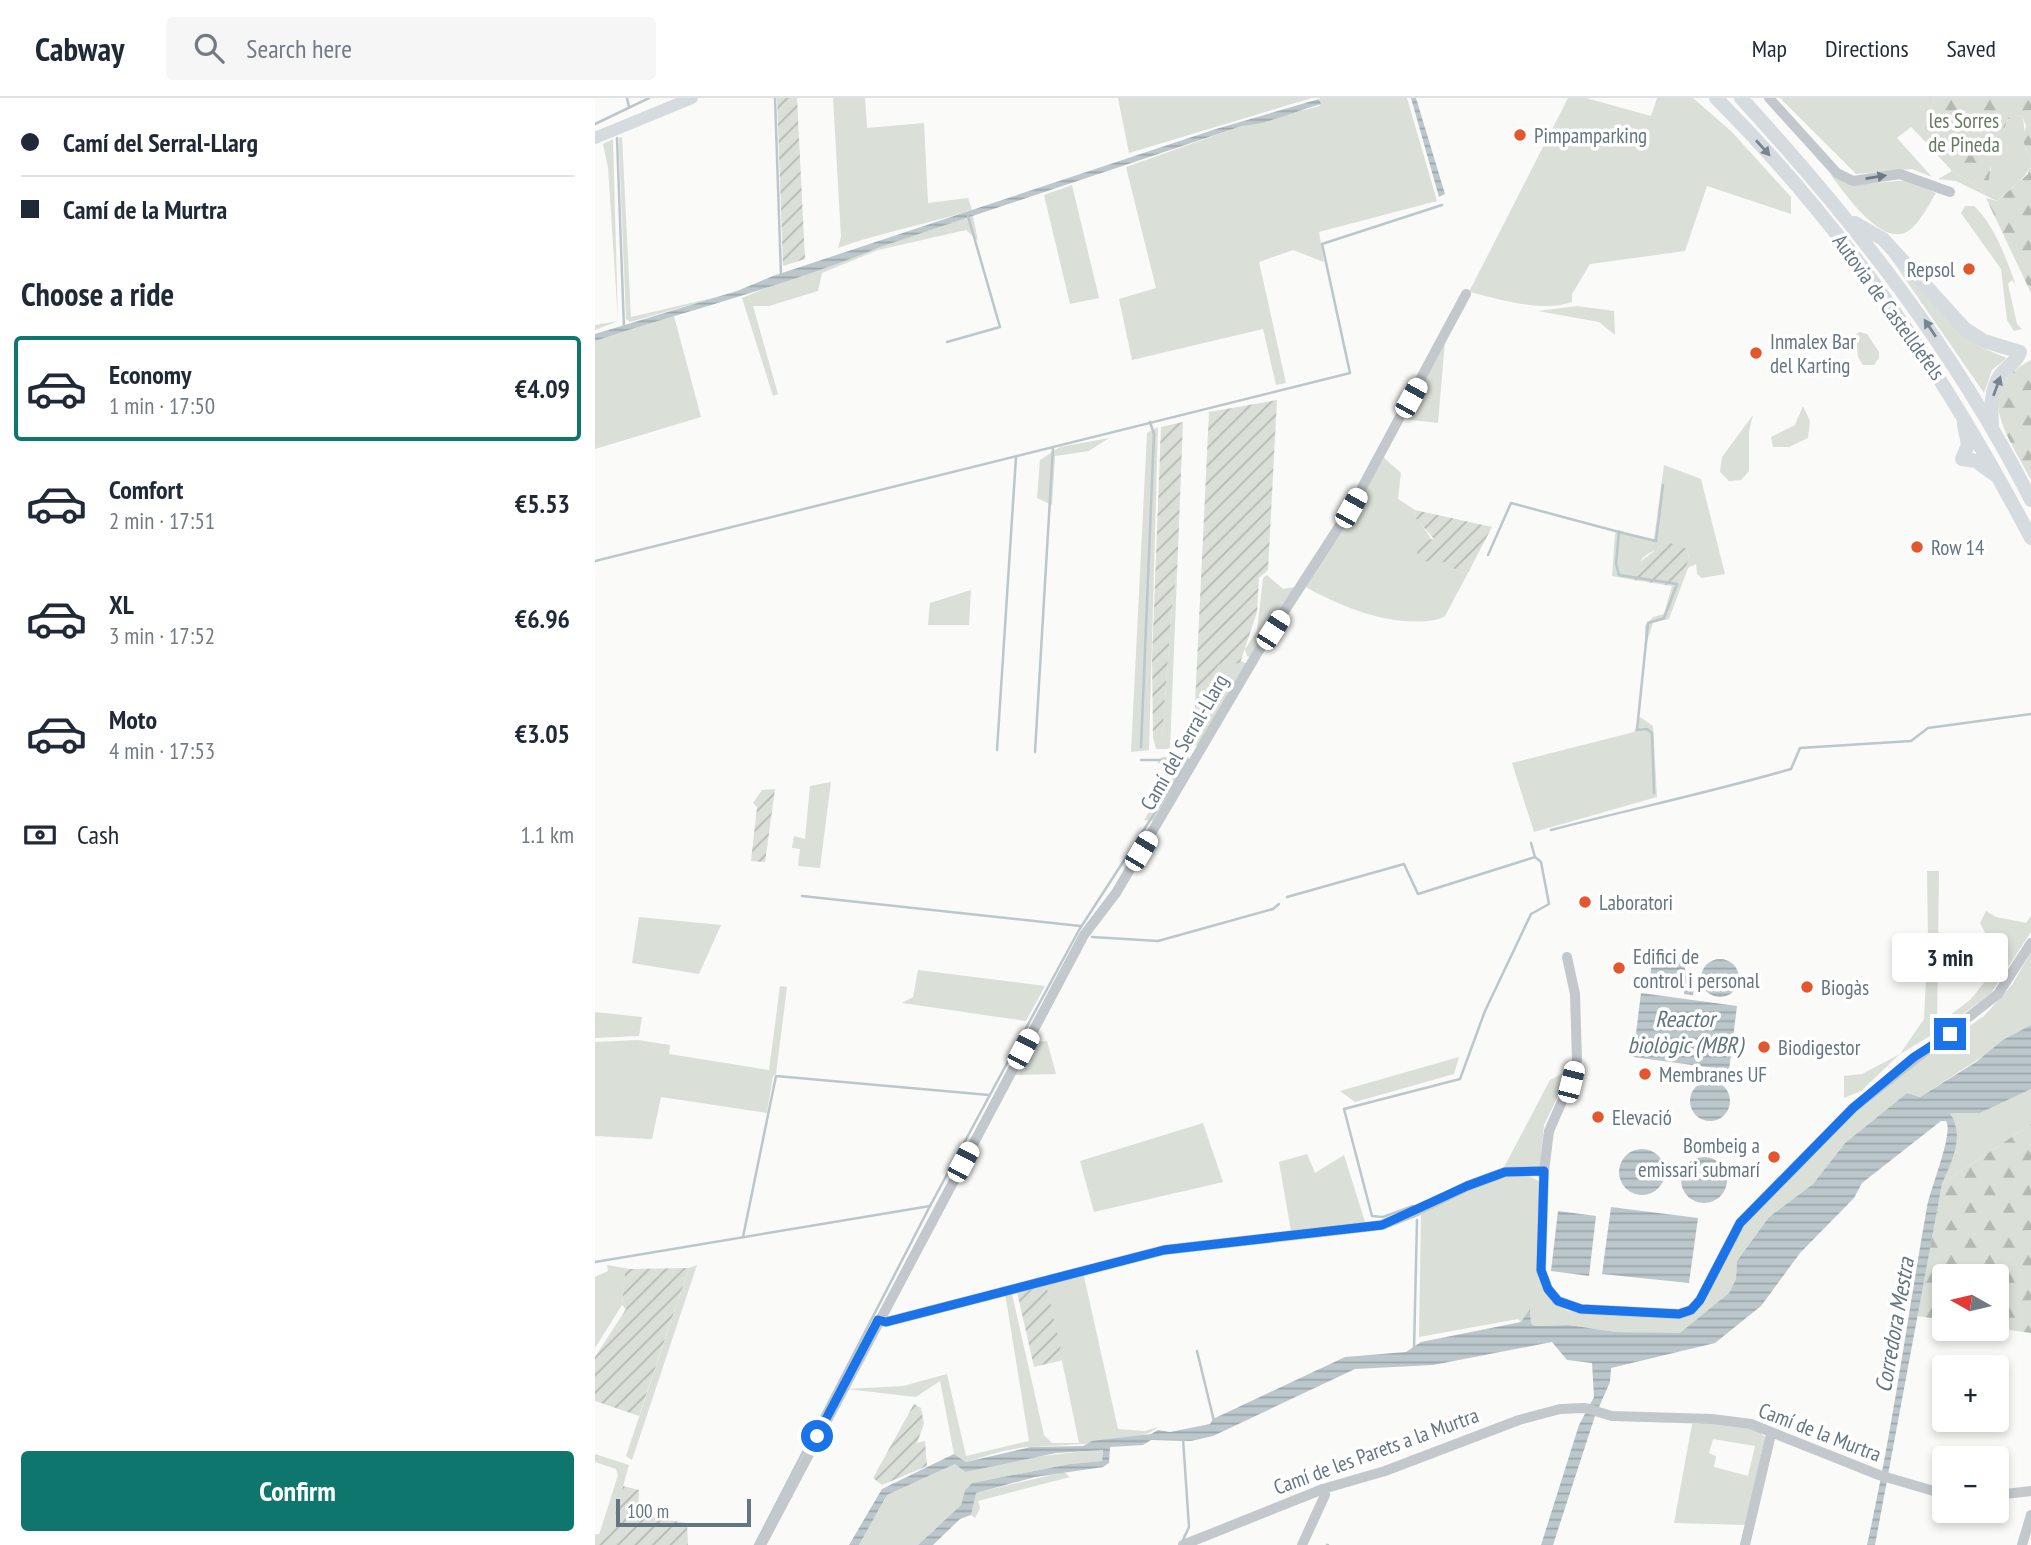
<!DOCTYPE html>
<html lang="en">
<head>
<meta charset="utf-8">
<style>
  :root { --surface:#fff; --page:#f6f6f7; --text:#1f2937; --muted:#747a83; --line:#e0e1e3; --accent:#0f766e }
  body { margin:0; font-family:"PT Sans Narrow",sans-serif; background:var(--page); color:var(--text); height:100vh; display:flex; flex-direction:column; font-size:26px; white-space:nowrap }
  * { box-sizing:border-box; margin:0 }
  p { font-size:23px; color:var(--muted) }
  .icon { flex:none; width:38px; height:38px; fill:none; stroke:currentColor; stroke-width:2; stroke-linecap:round; stroke-linejoin:round }
  .map { position:relative; flex:1; overflow:hidden }
  .details { display:flex; flex-direction:column; background:var(--surface); width:595px }
  .details>* { flex:none }
  .top-card { display:grid; align-content:center; height:154px; padding:0 21px; background:var(--surface) }
  .needle { width:46px; rotate:278deg }
  .fabs { position:absolute; left:1337px; top:1166px; display:grid; gap:14px }
  .fabs a { display:grid; place-items:center; width:77px; height:77px; border-radius:7px; background:var(--surface); box-shadow:0 4px 10px #0003; font-size:35px }
  .scale { position:absolute; left:21px; bottom:18px; width:135px; box-sizing:border-box; padding-left:7px; border:4px solid #657683; border-top:0; font-size:19px; line-height:24px; white-space:nowrap; color:#657683; -webkit-text-stroke:5px #fff; paint-order:stroke }
  .end { position:absolute; width:32px; height:32px; margin:-16px; border:9px solid #1a73e8; background:#fff; box-shadow:0 0 0 4px #fff }
  .from { border-radius:50% }
  .bubble { position:absolute; height:49px; border-radius:7px; background:var(--surface); box-shadow:0 4px 10px #0003; font-size:23px; font-weight:700; line-height:49px; text-align:center }
  .car { position:absolute; width:21px; height:42px; margin:-21px -10px; border-radius:9px; box-shadow:0 0 5px 2px #0007; background:linear-gradient(#fff 24%,#345 0 40%,#fff 0 76%,#345 0 86%,#fff 0) }
  .top-card b { display:flex; align-items:center; gap:24px; height:66px; font-size:26px }
  .top-card b+b { border-top:2px solid var(--line) }
  .top-card i { width:18px; height:18px; background:var(--text) }
  ul { padding:0; list-style:none }
  li { display:flex; align-items:center; gap:21px; height:105px; margin:0 14px 10px; padding:0 7px; border:4px solid transparent; border-radius:7px }
  li div { flex:1 }
  li b { display:block; font-size:26px }
  li em { font-style:normal; font-weight:700 }
  li.selected { border-color:var(--accent) }
  li>.icon { width:63px; height:63px; stroke-width:1.5 }
  h2 { padding:0 21px; font-size:32px; line-height:84px }
  .pay { display:flex; align-items:center; gap:18px; height:77px; padding:0 21px; font-size:26px }
  .pay p { margin-inline-start:auto }
  .primary-button { display:flex; gap:14px; margin-top:auto; padding:14px 21px }
  .primary-button a { flex:1; height:80px; border-radius:7px; background:var(--accent); color:#fff; font-size:28px; font-weight:700; line-height:80px; text-align:center }
  header { display:flex; align-items:center; gap:42px; box-sizing:border-box; height:98px; padding:0 35px; background:var(--surface); border-bottom:2px solid var(--line) }
  header strong { font-size:33px }
  nav { display:flex; gap:38px; margin-inline-start:auto; font-size:24px }
  .search { width:490px; height:63px; background:var(--page); display:flex; align-items:center; gap:18px; box-sizing:border-box; padding:0 24px; border-radius:7px; color:var(--muted); font-size:26px }
  main { display:flex; flex:1; min-height:0 }
  .map>svg:first-child { display:block }
  .grass { fill:#dadfd7; fill-rule:evenodd }
  .forest { fill:url(#forest-firs) }
  .garden { fill:url(#garden-furrows) }
  .water { fill:url(#water-rules) }
  .lines { fill:none; stroke-linecap:round; stroke-linejoin:round }
  .stream { stroke:#bbc7cb; stroke-width:2.5 }
  .minor { stroke:#c3c8cc; stroke-width:10 }
  .major { stroke:#d6dbdf; stroke-width:12 }
  .highway { stroke:#d6dbdf; stroke-width:14 }
  .oneway { fill:#768591 }
  .oneway2 { fill:#6a7a87 }
  .route { stroke:#1a73e8; stroke-width:9 }
  .poi-dot { fill:#e4572e; stroke:#fff; stroke-width:2.5 }
  .labels { text-anchor:middle; dominant-baseline:central; stroke-width:7; stroke-linejoin:round; paint-order:stroke }
  .park-label { font-size:21px; fill:#687a64; stroke:#fff }
  .poi-label { font-size:21px; fill:#657683; stroke:#fff; text-anchor:start }
  .street-label { font-size:21px; fill:#657683; stroke:#fff }
  .water-label { font-size:23px; font-style:italic; fill:#60757c; stroke:#fff }
</style>
</head>
<body>
<header>
<strong>Cabway</strong>
<div class="search"><svg class="icon" aria-label="search" viewBox="0 0 24 24"><circle cx="10" cy="10" r="6"/><path d="M15 15l6 6"/></svg>Search here</div>
<nav><a>Map</a><a>Directions</a><a>Saved</a></nav>
</header>
<main>
<section class="details">
<div class="top-card">
<b><i class="from"></i>Camí del Serral-Llarg</b>
<b><i></i>Camí de la Murtra</b>
</div>
<h2>Choose a ride</h2>
<ul>
<li class="selected"><svg class="icon" aria-label="car" viewBox="0 0 24 24"><path d="M5 17H2v-5l4-1 3-4h7l3 4 3 1v5h-3M9 17h6M6 11h13"/><circle cx="7" cy="17" r="2"/><circle cx="17" cy="17" r="2"/></svg><div><b>Economy</b><p>1 min · 17:50</p></div><em>€4.09</em></li>
<li><svg class="icon" aria-label="car" viewBox="0 0 24 24"><path d="M5 17H2v-5l4-1 3-4h7l3 4 3 1v5h-3M9 17h6M6 11h13"/><circle cx="7" cy="17" r="2"/><circle cx="17" cy="17" r="2"/></svg><div><b>Comfort</b><p>2 min · 17:51</p></div><em>€5.53</em></li>
<li><svg class="icon" aria-label="car" viewBox="0 0 24 24"><path d="M5 17H2v-5l4-1 3-4h7l3 4 3 1v5h-3M9 17h6M6 11h13"/><circle cx="7" cy="17" r="2"/><circle cx="17" cy="17" r="2"/></svg><div><b>XL</b><p>3 min · 17:52</p></div><em>€6.96</em></li>
<li><svg class="icon" aria-label="car" viewBox="0 0 24 24"><path d="M5 17H2v-5l4-1 3-4h7l3 4 3 1v5h-3M9 17h6M6 11h13"/><circle cx="7" cy="17" r="2"/><circle cx="17" cy="17" r="2"/></svg><div><b>Moto</b><p>4 min · 17:53</p></div><em>€3.05</em></li>
</ul>
<div class="pay"><svg class="icon" aria-label="cash" viewBox="0 0 24 24"><path d="M3 7h18v10H3z"/><circle cx="12" cy="12" r="2"/></svg>Cash<p>1.1 km</p></div>
<div class="primary-button"><a>Confirm</a></div>
</section>
<div class="map">
<svg width="1436" height="1447" viewBox="0 0 1436 1447">
  <defs>
    <pattern id="forest-firs" width="22" height="20" patternUnits="userSpaceOnUse" patternTransform="scale(1.75)"><rect width="22" height="20" fill="#dadfd7"/><path d="M5 1l3.5 6h-7zM16 11l3.5 6h-7z" fill="#b4b9b4"/></pattern>
    <pattern id="garden-furrows" width="10" height="10" patternUnits="userSpaceOnUse" patternTransform="scale(1.75)"><rect width="10" height="10" fill="#dadfd7"/><path d="M-1 1l2-2M0 10L10 0M9 11l2-2" fill="none" stroke="#b4b9b4"/></pattern>
    <pattern id="water-rules" width="6" height="5" patternUnits="userSpaceOnUse" patternTransform="scale(1.75)"><rect width="6" height="5" fill="#bbc7cb"/><path d="M0 2.5h6" fill="none" stroke="#9ca6aa"/></pattern>
  </defs>
  <rect width="100%" height="100%" fill="#fafaf8"/>
  <g class="grass">
    <path d="M238 0H270L272 30 329 25 333 105 373 100 377 112C333 126 287 134 243 150L246 139Z"/>
    <path d="M523 0H717L534 55Z"/>
    <path d="M725 0H812L842 103 724 134 729 164 698 152 664 164 691 285 681 287 668 231 537 262 524 201 561 190 531 69 647 28 725 8Z"/>
    <path d="M973 0H991L1056 18 1062 0H1098L1137 34 1196 99V116L1112 88 1090 153 995 166 977 196V204C945 215 906 201 874 194Z"/>
    <path d="M1185 0H1340L1324 37 1316 29 1302 40 1337 79 1317 71 1261 76Z"/>
    <path d="M1421 17 1427 18C1430 28 1429 35 1430 46 1430 52 1435 56 1436 62 1436 79 1413 91 1402 103L1361 83 1343 81 1357 73 1382 88 1396 72 1394 63C1396 56 1400 53 1403 47 1411 35 1405 23 1421 17Z"/>
    <path d="M27 39 36 219 130 197 35 224 31 221 24 49V40Z"/>
    <path d="M18 41 23 223 0 232V227L23 223 13 69 8 46Z"/>
    <path d="M1235 76 1258 87 1313 82 1341 95C1334 106 1328 119 1319 128 1292 159 1250 95 1235 76Z"/>
    <path d="M477 87 504 200 475 206 449 97Z"/>
    <path d="M1370 108H1379C1399 126 1412 162 1421 188L1417 182 1413 186 1422 226 1427 231 1419 233 1412 222 1406 171 1366 115Z"/>
    <path d="M378 118 383 143 371 132 283 152 227 175 223 193 174 208H158L183 296 178 298 147 200 230 166Z"/>
    <path d="M1288 149 1385 249 1412 260 1397 272 1389 295Z"/>
    <path d="M982 208 1019 213 1020 237 1004 224 943 213Z"/>
    <path d="M79 218 106 319 0 351V243Z"/>
    <path d="M1265 234 1272 236 1284 254V260L1279 267H1268L1263 259 1261 236Z"/>
    <path d="M850 243 843 325 809 321Z"/>
    <path d="M1208 308 1215 323 1213 340 1194 349H1178L1176 339 1200 327Z"/>
    <path d="M1158 317 1154 333V373L1146 382 1134 383 1125 374 1127 359Z"/>
    <path d="M563 329 554 652 536 654 552 335Z"/>
    <path d="M514 340 494 353 460 358 457 407 442 400 445 362 465 349Z"/>
    <path d="M788 359 806 375 803 401 820 412 819 418C837 437 844 461 866 475L874 473 850 518 844 521C800 531 748 510 709 488Z"/>
    <path d="M1069 367 1106 381 1130 476 1107 480 1102 476 1101 466 1093 470 1074 521 1058 525 1050 550V528L1058 519 1069 516 1077 488 1085 484 1094 461 1092 451C1063 451 1045 448 1039 482L1017 478 1020 436 1024 432 1048 441H1059Z"/>
    <path d="M582 477 575 651H561L558 639H567L578 495Z"/>
    <path d="M672 477 688 491 700 489 657 560 652 558 650 551 662 533 668 480Z"/>
    <path d="M376 492 374 527H333L335 505Z"/>
    <path d="M646 563 652 566 606 647 598 648 601 627 623 567Z"/>
    <path d="M1045 619 1058 628 1062 699 939 734 917 665 1039 634Z"/>
    <path d="M567 659H594L558 723 549 722 583 667 562 665Z"/>
    <path d="M236 684 225 770 203 768 205 751 197 750 199 738 210 741 215 688Z"/>
    <path d="M1332 773H1344L1342 927 1375 902 1411 858 1395 844 1385 825 1391 813 1401 819 1431 825 1436 818V834L1396 895 1352 928 1305 956 1266 993 1249 1000V978L1267 976 1305 956 1329 921 1333 837Z"/>
    <path d="M44 819 126 827 104 876 37 865Z"/>
    <path d="M1436 854V927L1325 999 1312 995 1250 1045 1218 1086 1174 1119 1142 1163 1141 1181 1134 1195 1085 1236 1021 1234 974 1227 940 1228 936 1227 935 1213 926 1224 923 1221 824 1239 826 1117C852 1103 919 1061 946 1085L943 1180 956 1203 973 1213 1095 1216 1110 1204 1146 1128 1250 1023 1315 968 1389 918 1417 887Z"/>
    <path d="M323 872 450 888 431 923 307 905 318 899Z"/>
    <path d="M185 888 192 889 181 976 178 978 172 1015 66 999 57 1041 0 1038V944L43 942 75 947 74 956 174 972Z"/>
    <path d="M0 914 47 919 44 938 0 940Z"/>
    <path d="M452 943 461 976 418 977 436 944Z"/>
    <path d="M864 959 859 976 760 1004 745 993Z"/>
    <path d="M976 971 949 1027 945 1069 908 1071 955 982Z"/>
    <path d="M1436 991V1026L1347 1086C1355 1067 1368 1033 1354 1014L1385 1015Z"/>
    <path d="M608 1025 628 1084 499 1114 485 1063Z"/>
    <path d="M712 1056 720 1075 749 1057 770 1124 696 1133 684 1064Z"/>
    <path d="M12 1167 35 1171 30 1176 27 1207 0 1250V1179L13 1173Z"/>
    <path d="M102 1167 37 1362 31 1358 94 1170Z"/>
    <path d="M488 1174 523 1331 550 1333 563 1329C547 1346 461 1347 435 1349 414 1350 391 1358 371 1364L359 1356 345 1283 321 1299 251 1291 308 1288 352 1276 371 1358 434 1343 410 1195 417 1196 449 1337 457 1345H484L451 1185Z"/>
    <path d="M1115 1325 1161 1331 1170 1339 1151 1427 1079 1425 1097 1326ZM1118 1341 1160 1348 1153 1378 1119 1369 1121 1358 1114 1355Z"/>
    <path d="M508 1351 507 1363 475 1366 377 1385 370 1392 366 1407 323 1447H264L292 1397 360 1366 370 1374 421 1361Z"/>
    <path d="M0 1356 34 1367 14 1438 4 1437 23 1377 21 1371 0 1364Z"/>
    <path d="M469 1374 475 1379 383 1403 385 1410 380 1420 376 1417 380 1395Z"/>
  </g>
  <g class="forest">
    <path d="M1340 0H1436V62L1427 40 1431 28 1427 18 1421 17 1412 22 1402 54 1396 57 1394 82 1382 88 1357 73 1324 37Z"/>
    <path d="M1436 64V195L1391 100 1402 103 1433 76Z"/>
    <path d="M1436 262V382C1414 338 1375 293 1436 262Z"/>
    <path d="M1436 1026V1235L1401 1230 1402 1178H1349V1222L1322 1218 1347 1086Z"/>
  </g>
  <g class="garden">
    <path d="M182 0H202L210 161 188 168Z"/>
    <path d="M682 302 673 472 664 480 662 514 645 565 623 567 618 583 627 594 612 627H601L598 648 614 314Z"/>
    <path d="M588 324 582 477 578 495 567 639H558L557 561 566 329Z"/>
    <path d="M820 412 897 429 874 473 866 475 849 464 824 463 820 444 839 441 819 418Z"/>
    <path d="M1066 442 1092 451 1094 461 1085 484 1077 488 1039 482 1042 466 1062 451Z"/>
    <path d="M180 691 170 764 156 763 162 709 158 705 167 692Z"/>
    <path d="M94 1170 44 1318 0 1303V1259L31 1211 27 1207 30 1175 35 1171Z"/>
    <path d="M451 1185 468 1262 439 1269 422 1194Z"/>
    <path d="M319 1306 326 1310 329 1326 322 1345 330 1343 332 1368 287 1387 278 1380Z"/>
    <path d="M28 1388 44 1392 43 1417 92 1425 93 1447H0V1436L14 1437Z"/>
  </g>
  <g class="water">
    <path d="M816 0H821L850 96 844 99Z"/>
    <path d="M724 1 726 6C699 14 675 25 647 28L285 149C192 188 95 211 0 243V236L142 193 178 178 621 31Z"/>
    <path d="M1073 854 1089 862 1091 881 1100 882 1098 897 1089 896 1090 883 1082 890 1070 892 1055 881 1057 862Z"/>
    <circle cx="1125" cy="880" r="19"/>
    <path d="M1046 895 1142 908 1134 972 1038 959Z"/>
    <path d="M1436 927V991L1385 1015H1355C1370 1039 1357 1062 1347 1086L1280 1447H1272C1297 1335 1312 1222 1332 1109 1335 1091 1359 1035 1351 1023H1346L1267 1085 1259 1100 1205 1155 1166 1208 1120 1245 1016 1270 1015 1284 1000 1318 958 1447H946L984 1327 999 1299 997 1265 972 1262 957 1244 838 1267 760 1271 618 1338 596 1343 556 1342 548 1347 515 1349 514 1365 508 1369 440 1379 381 1395 376 1417 365 1421 338 1447H323L366 1407 370 1392 377 1385 475 1366 507 1363 508 1352 461 1355 370 1374 360 1366 292 1397 264 1447H254L287 1391 359 1356 371 1364 436 1349 488 1348 497 1343 556 1336 563 1332 575 1334 615 1326 618 1321 750 1259 811 1254 826 1244 926 1224 935 1211 936 1226 940 1228 974 1227 1021 1234 1085 1235 1134 1195 1141 1181 1142 1163 1174 1119 1218 1086 1250 1045 1312 995 1325 999 1381 964 1408 942Z"/>
    <circle cx="1115" cy="1003" r="20"/>
    <circle cx="1047" cy="1074" r="23"/>
    <circle cx="1109" cy="1082" r="23"/>
    <path d="M1016 1109 1103 1120 1094 1185 1007 1176Z"/>
    <path d="M963 1113 1001 1118 994 1178 956 1173Z"/>
  </g>
  <g class="lines">
    <g class="stream">
      <path d="M32 0 34 9"/>
      <path d="M180 0 186 177"/>
      <path d="M0 26 54 0"/>
      <path d="M22 40 29 230"/>
      <path d="M352 244 405 229 373 118"/>
      <path d="M893 457 916 405 1024 434"/>
      <path d="M0 463 755 275 727 146 847 107"/>
      <path d="M546 649 559 336 555 324"/>
      <path d="M402 652 421 359"/>
      <path d="M440 654 458 350"/>
      <path d="M1059 695 1057 635 1052 631 1042 632 1053 525 1069 520 1082 486 1024 477 1021 465 1024 434 1061 443 1068 387"/>
      <path d="M956 732C1036 711 1117 694 1196 671L1205 650 1316 643 1333 630 1436 616"/>
      <path d="M207 798 485 828"/>
      <path d="M692 799 809 766 823 796 940 759"/>
      <path d="M497 839 563 843 678 811 684 806"/>
      <path d="M818 1108 788 1119 777 1118 749 1011 865 981 890 913 936 816 954 806 946 764 940 759 936 745"/>
      <path d="M148 1139 181 978 394 997"/>
      <path d="M0 1164 335 1108"/>
      <path d="M819 1252 822 1122"/>
      <path d="M602 1253 619 1323"/>
      <path d="M587 1444 594 1429 588 1341"/>
      <path d="M160 1447 335 1108 484 832 594 662H546"/>
      <path d="M732 1447H733"/>
    </g>
    <g class="minor">
      <path d="M1174 0 1242 75 1258 83 1305 76 1355 94"/>
      <path d="M949 1073 954 1033 976 983 982 962 980 896 972 859"/>
      <path d="M283 1222 291 1224 569 1152 787 1127 822 1113 872 1088 910 1074 949 1073 946 1173 953 1191 963 1203 986 1211 1084 1216 1096 1212 1105 1202 1145 1125 1258 1010 1403 896 1436 845"/>
      <path d="M1402 1397 1436 1393"/>
      <path d="M166 1447 489 837 521 795 663 554 756 410 871 196"/>
      <path d="M588 1447 728 1391 790 1373 924 1322 965 1311 990 1310 1017 1318 1117 1321 1156 1326 1284 1377 1349 1396"/>
      <path d="M707 1447 730 1397 728 1391"/>
      <path d="M1150 1447 1176 1336"/>
      <path d="M1427 1447 1436 1417"/>
    </g>
    <path class="major" d="M0 40 97 0"/>
    <g class="highway">
      <path d="M1121 0C1252 131 1350 277 1436 440"/>
      <path d="M1146 0C1259 123 1360 252 1436 402"/>
      <path d="M1260 125 1288 141 1370 231 1389 243 1425 254C1421 265 1413 267 1406 276 1395 291 1396 310 1397 328"/>
      <path d="M1369 326 1373 347 1367 361 1381 363 1399 376"/>
    </g>
  </g>
  <defs><path id="oneway-solid" d="M-6-.8H1V-3.2L6.5 0L1 3.2V.8H-6Z" transform="scale(1.75)"/></defs>
  <g class="oneway">
    <use href="#oneway-solid" transform="translate(1168 50) rotate(48)"/>
    <use href="#oneway-solid" transform="translate(1335 230) rotate(-124)"/>
    <use href="#oneway-solid" transform="translate(1402 288) rotate(-70)"/>
  </g>
  <use class="oneway2" href="#oneway-solid" transform="translate(1281 79) rotate(-9)"/>
  <g class="lines">
    <path class="route" d="M222 1338 283 1222 291 1224 569 1152 787 1127 872 1088 910 1074 949 1073 946 1172 953 1191 963 1203 986 1211 1084 1216 1096 1212 1105 1202 1145 1125 1258 1010 1319 959 1355 936"/>
  </g>
  <g class="poi-dot">
    <circle cx="925" cy="37" r="7"/>
    <circle cx="1374" cy="171" r="7"/>
    <circle cx="1161" cy="255" r="7"/>
    <circle cx="1322" cy="449" r="7"/>
    <circle cx="990" cy="804" r="7"/>
    <circle cx="1024" cy="870" r="7"/>
    <circle cx="1212" cy="889" r="7"/>
    <circle cx="1169" cy="949" r="7"/>
    <circle cx="1050" cy="976" r="7"/>
    <circle cx="1003" cy="1019" r="7"/>
    <circle cx="1179" cy="1059" r="7"/>
  </g>
  <g class="labels">
    <g class="park-label">
      <text x="1369" y="22">les Sorres<tspan x="1369" dy="24">de Pineda</tspan></text>
    </g>
    <g class="poi-label">
      <text x="939" y="37">Pimpamparking</text>
      <text x="1360" y="171" text-anchor="end">Repsol</text>
      <text x="1175" y="243">Inmalex Bar<tspan x="1175" dy="24">del Karting</tspan></text>
      <text x="1336" y="449">Row 14</text>
      <text x="1004" y="804">Laboratori</text>
      <text x="1038" y="858">Edifici de<tspan x="1038" dy="24">control i personal</tspan></text>
      <text x="1226" y="889">Biogàs</text>
      <text x="1183" y="949">Biodigestor</text>
      <text x="1064" y="976">Membranes UF</text>
      <text x="1017" y="1019">Elevació</text>
      <text x="1165" y="1047" text-anchor="end">Bombeig a<tspan x="1165" dy="24">emissari submarí</tspan></text>
    </g>
    <g class="street-label">
      <text transform="translate(1294 209) rotate(54)">Autovia de Castelldefels</text>
      <text transform="translate(589 644) rotate(-60)">Camí del Serral-Llarg</text>
      <text transform="translate(1225 1334) rotate(21)">Camí de la Murtra</text>
      <text transform="translate(781 1353) rotate(-20)">Camí de les Parets a la Murtra</text>
    </g>
    <g class="water-label">
      <text x="1090" y="920">Reactor<tspan x="1090" dy="26">biològic (MBR)</tspan></text>
      <text transform="translate(1299 1227) rotate(-80)">Corredora Mestra</text>
    </g>
  </g>
</svg>
<div class="fabs">
<a><svg class="needle" viewBox="-14 -14 28 28"><path d="M0-13l5 13h-10z" fill="#e53935"/><path d="M0 13l5-13h-10z" fill="#747a83"/></svg></a>
<a>+</a>
<a>−</a>
</div>
<div class="scale">100 m</div>
<i class="end from" style="left:222px;top:1338px"></i>
<i class="end" style="left:1355px;top:936px"></i>
<div class="bubble" style="left:1297px;top:835px;width:116px">3 min</div>
<i class="car" style="left:816px;top:300px;rotate:29deg"></i>
<i class="car" style="left:756px;top:410px;rotate:29deg"></i>
<i class="car" style="left:678px;top:532px;rotate:33deg"></i>
<i class="car" style="left:546px;top:753px;rotate:31deg"></i>
<i class="car" style="left:428px;top:951px;rotate:28deg"></i>
<i class="car" style="left:976px;top:984px;rotate:14deg"></i>
<i class="car" style="left:368px;top:1064px;rotate:28deg"></i>
</div>
</main>
</body>
</html>
